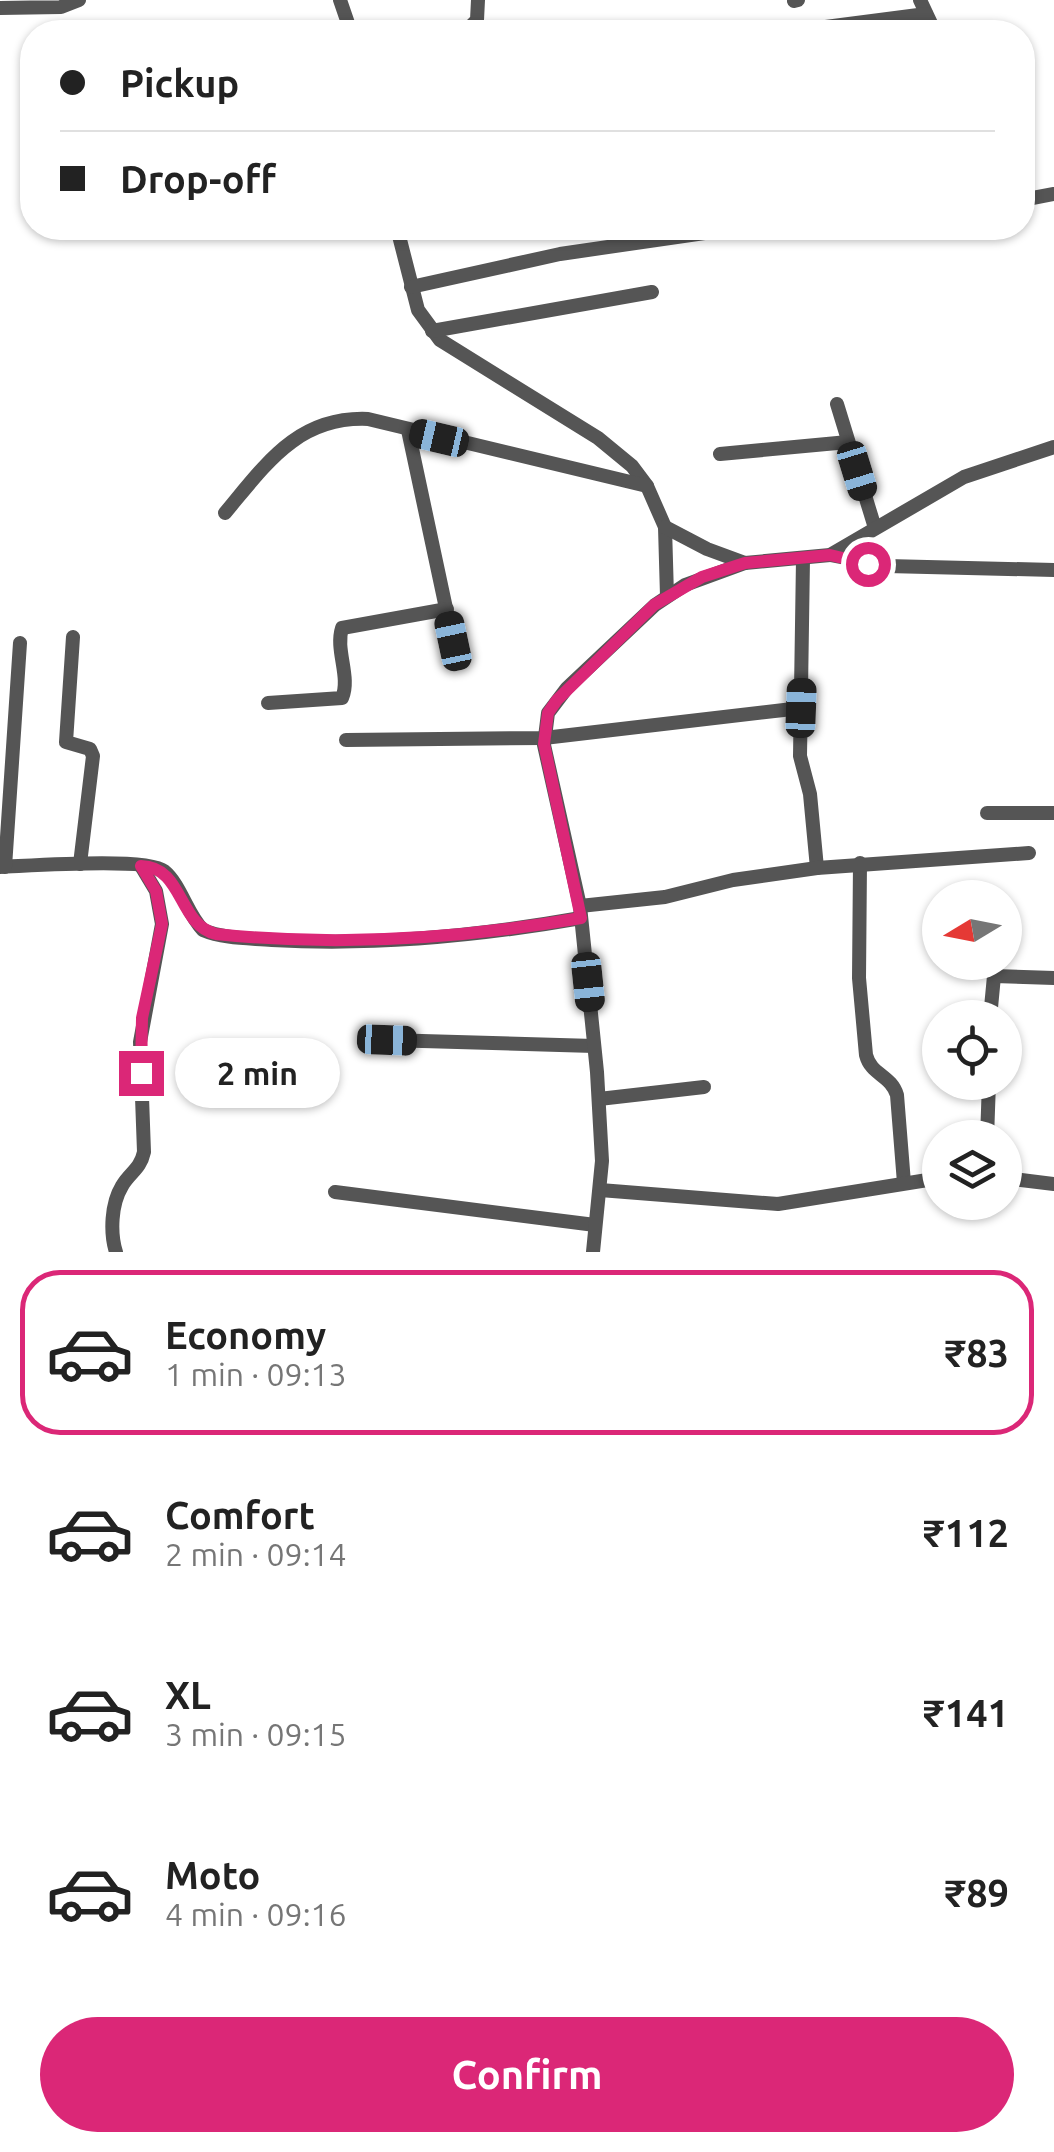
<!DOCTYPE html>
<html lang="en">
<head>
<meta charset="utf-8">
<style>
  :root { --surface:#fff; --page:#f6f6f6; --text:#222; --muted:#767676; --line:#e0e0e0; --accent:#db2777 }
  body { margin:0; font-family:Ubuntu,sans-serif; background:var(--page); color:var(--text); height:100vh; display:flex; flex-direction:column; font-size:38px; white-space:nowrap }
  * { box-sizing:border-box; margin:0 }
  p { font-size:32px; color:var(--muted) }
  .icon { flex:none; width:55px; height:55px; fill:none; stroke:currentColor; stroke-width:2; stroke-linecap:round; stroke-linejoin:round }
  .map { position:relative; height:1252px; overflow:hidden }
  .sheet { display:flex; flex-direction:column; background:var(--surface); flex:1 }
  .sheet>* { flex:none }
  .hud { position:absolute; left:20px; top:20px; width:1015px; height:220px; border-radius:40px; box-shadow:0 2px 8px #0004; display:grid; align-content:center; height:220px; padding:0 40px; background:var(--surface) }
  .needle { width:65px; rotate:260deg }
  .buttons { position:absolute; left:922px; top:880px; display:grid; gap:20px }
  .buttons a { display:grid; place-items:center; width:100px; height:100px; border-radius:50%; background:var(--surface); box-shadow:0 2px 8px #0004; font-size:50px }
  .end { position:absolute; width:45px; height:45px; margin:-22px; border:12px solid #db2777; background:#fff; box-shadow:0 0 0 5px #fff }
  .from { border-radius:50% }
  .bubble { position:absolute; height:70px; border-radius:35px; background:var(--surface); box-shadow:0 2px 8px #0004; font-size:32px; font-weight:600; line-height:70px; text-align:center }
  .car { position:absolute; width:30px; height:60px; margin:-30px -15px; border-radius:12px; box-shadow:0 0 8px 2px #0007; background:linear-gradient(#222 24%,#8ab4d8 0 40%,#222 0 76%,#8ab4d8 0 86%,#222 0) }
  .hud b { display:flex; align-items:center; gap:35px; height:95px; font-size:38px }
  .hud b+b { border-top:2px solid var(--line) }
  .hud i { width:25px; height:25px; background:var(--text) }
  ul { padding:18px 0 0; list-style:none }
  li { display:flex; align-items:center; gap:30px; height:165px; margin:0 20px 15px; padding:0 20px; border:5px solid transparent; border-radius:40px }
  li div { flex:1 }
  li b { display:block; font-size:38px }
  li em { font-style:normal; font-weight:600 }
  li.current { border-color:var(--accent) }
  li>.icon { width:90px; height:90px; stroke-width:1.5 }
  .primary-button { display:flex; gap:20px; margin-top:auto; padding:20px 40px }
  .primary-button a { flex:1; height:115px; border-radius:60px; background:var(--accent); color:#fff; font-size:40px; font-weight:600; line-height:115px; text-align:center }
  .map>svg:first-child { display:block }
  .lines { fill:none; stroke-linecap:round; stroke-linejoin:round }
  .street { stroke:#555; stroke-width:14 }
  .route { stroke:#db2777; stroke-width:12 }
</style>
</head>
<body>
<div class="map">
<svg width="1054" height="1252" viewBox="0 0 1054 1252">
  <rect width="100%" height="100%" fill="#fff"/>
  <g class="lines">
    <g class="street">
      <path d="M340 0 351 32"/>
      <path d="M920 0 935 32"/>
      <path d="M794 1 798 0"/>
      <path d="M0 8 61 7 79 0"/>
      <path d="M420 32 470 27 477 20 478 0"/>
      <path d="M787 32 926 14"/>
      <path d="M1022 200 1054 194"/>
      <path d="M397 228 418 310 440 340 598 438 632 466 647 486 665 527 667 596"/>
      <path d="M411 287 560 254 739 228"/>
      <path d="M432 331 652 292"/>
      <path d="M837 404 875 528"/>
      <path d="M408 430 453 641"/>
      <path d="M720 454 848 442"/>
      <path d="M225 513C266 464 298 416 368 419L647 486"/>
      <path d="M665 527 707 549 745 563"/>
      <path d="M830 555 887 566 1054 570"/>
      <path d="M803 559 800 756 810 794 817 868"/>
      <path d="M73 637 66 742 90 749 93 756 80 864"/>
      <path d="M268 703 342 698C351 677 335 650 342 628L447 609"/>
      <path d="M346 740 544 738 801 708"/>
      <path d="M987 813H1054"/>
      <path d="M860 863 859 978 866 1055C871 1075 891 1075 897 1095L904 1183"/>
      <path d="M0 867C28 866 147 857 164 871 181 885 187 914 203 930 224 939 250 938 272 940 376 946 479 936 581 918"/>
      <path d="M5 867 20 643"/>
      <path d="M580 906 665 897 733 880 817 868 1029 853"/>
      <path d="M990 1018 994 976 1054 978"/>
      <path d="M387 1040 594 1046"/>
      <path d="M599 1099 704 1087"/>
      <path d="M987 1138 989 1082"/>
      <path d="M1005 1178 1054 1184"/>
      <path d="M600 1190 778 1204 940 1178"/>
      <path d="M335 1192 595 1225"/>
      <path d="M116 1252C110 1233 111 1204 122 1186 130 1172 140 1170 144 1152L140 1042 162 924 156 891 141 866"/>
      <path d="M593 1252 602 1161 597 1072 580 906 544 745 548 713 567 688 655 605 685 585 745 563 830 555 964 477 1054 447"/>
    </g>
  </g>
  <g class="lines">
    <path class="route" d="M141 1073 142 1018 162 924 156 891 141 866C184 867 177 924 216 934 339 947 459 939 581 918L544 744 548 713 557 700 654 605 702 577 745 563 830 555 868 564"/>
  </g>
</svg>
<div class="buttons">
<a><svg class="needle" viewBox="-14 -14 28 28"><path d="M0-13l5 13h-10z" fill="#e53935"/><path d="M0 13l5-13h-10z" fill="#767676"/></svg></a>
<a><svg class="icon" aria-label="locate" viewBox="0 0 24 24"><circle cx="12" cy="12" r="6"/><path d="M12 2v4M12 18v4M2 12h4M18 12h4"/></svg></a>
<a><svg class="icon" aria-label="layers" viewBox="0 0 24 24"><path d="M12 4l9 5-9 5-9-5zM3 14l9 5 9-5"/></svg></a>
</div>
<i class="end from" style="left:868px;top:564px"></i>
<i class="end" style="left:141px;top:1073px"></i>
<div class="bubble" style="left:175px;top:1038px;width:165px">2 min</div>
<i class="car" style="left:439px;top:438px;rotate:283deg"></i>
<i class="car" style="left:857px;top:471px;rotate:163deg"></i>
<i class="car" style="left:453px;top:641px;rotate:348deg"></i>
<i class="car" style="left:801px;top:708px;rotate:2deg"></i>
<i class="car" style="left:588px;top:982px;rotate:174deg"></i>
<i class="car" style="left:387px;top:1040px;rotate:92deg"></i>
<div class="hud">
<b><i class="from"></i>Pickup</b>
<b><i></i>Drop-off</b>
</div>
</div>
<section class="sheet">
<ul>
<li class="current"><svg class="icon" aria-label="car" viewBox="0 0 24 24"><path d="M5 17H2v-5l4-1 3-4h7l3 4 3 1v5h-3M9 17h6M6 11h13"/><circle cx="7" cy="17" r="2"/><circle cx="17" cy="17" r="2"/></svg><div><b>Economy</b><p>1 min · 09:13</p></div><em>₹83</em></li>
<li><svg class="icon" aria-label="car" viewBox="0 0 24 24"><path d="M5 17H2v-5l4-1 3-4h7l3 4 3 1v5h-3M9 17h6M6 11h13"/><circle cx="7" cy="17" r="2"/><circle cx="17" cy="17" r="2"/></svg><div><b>Comfort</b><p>2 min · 09:14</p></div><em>₹112</em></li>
<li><svg class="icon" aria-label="car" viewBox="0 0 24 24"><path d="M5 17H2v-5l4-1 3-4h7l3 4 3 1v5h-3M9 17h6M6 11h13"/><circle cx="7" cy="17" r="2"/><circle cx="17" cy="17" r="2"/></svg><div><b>XL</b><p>3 min · 09:15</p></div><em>₹141</em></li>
<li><svg class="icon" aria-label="car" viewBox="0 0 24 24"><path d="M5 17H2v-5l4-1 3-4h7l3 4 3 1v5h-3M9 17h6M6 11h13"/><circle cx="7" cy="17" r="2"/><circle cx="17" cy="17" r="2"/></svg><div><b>Moto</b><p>4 min · 09:16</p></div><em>₹89</em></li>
</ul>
<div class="primary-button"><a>Confirm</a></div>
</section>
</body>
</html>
